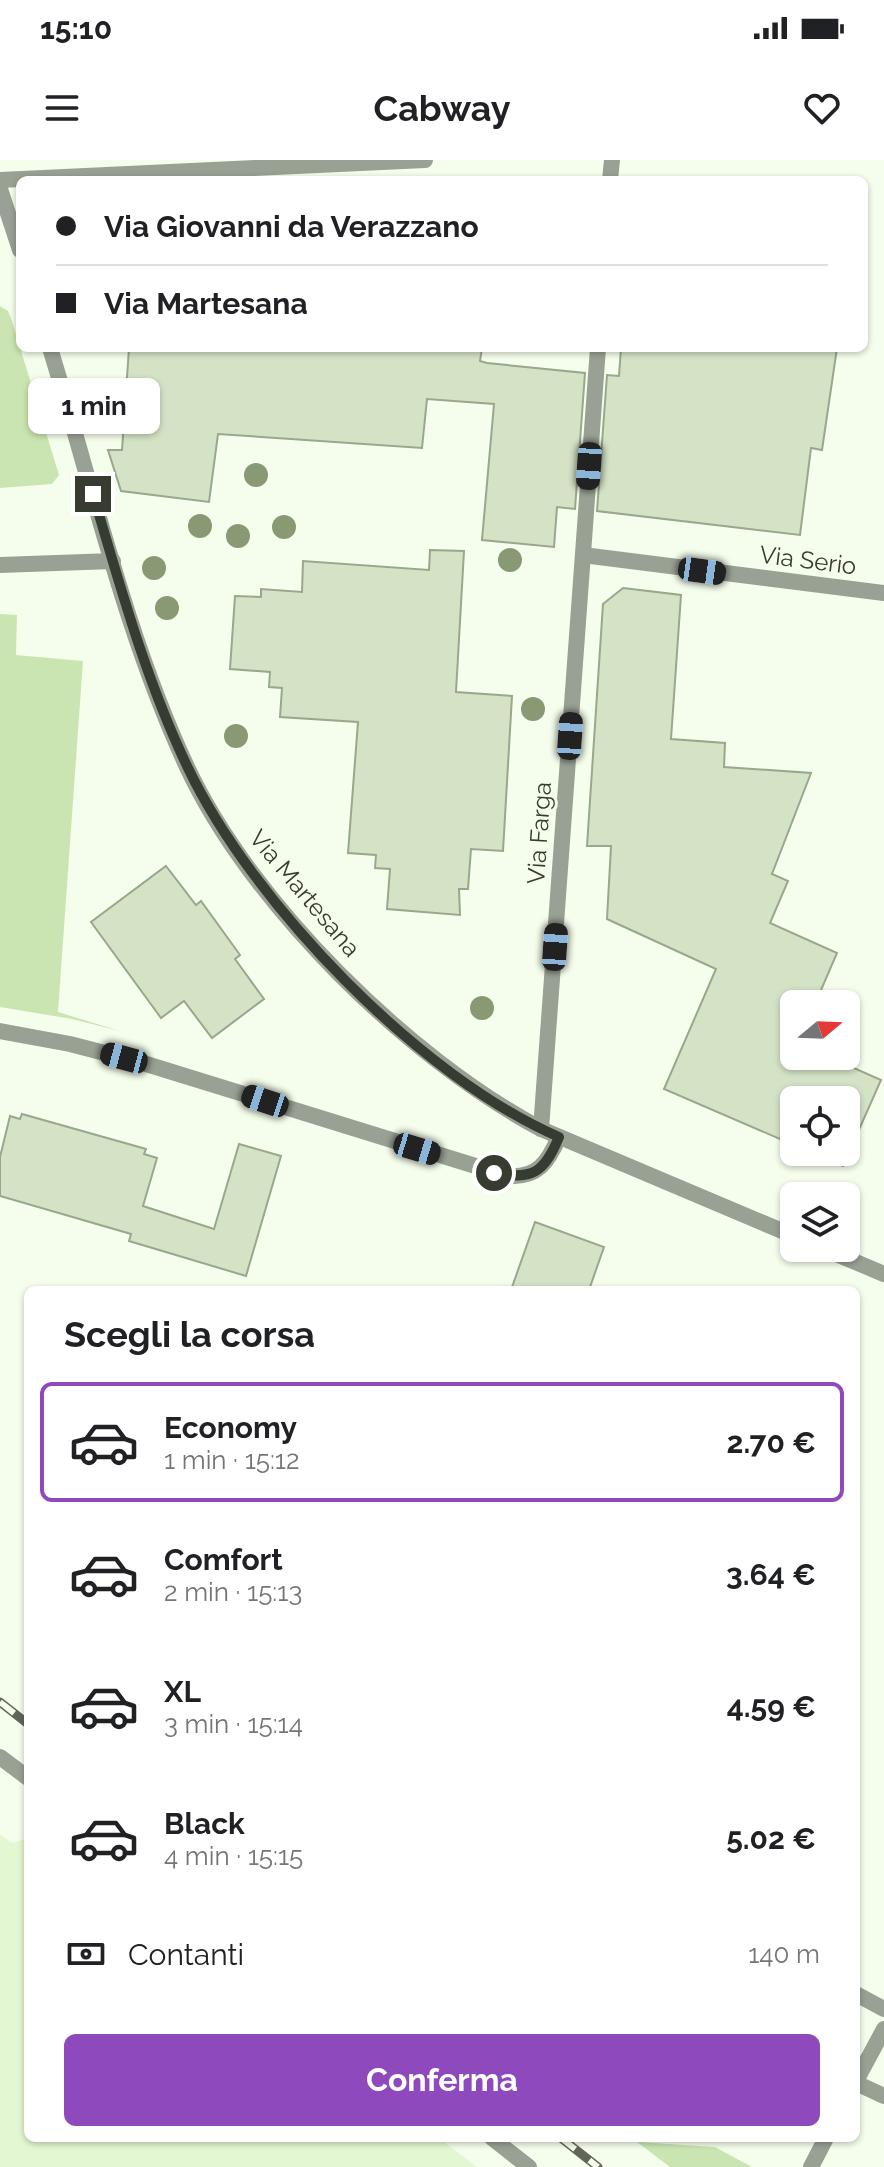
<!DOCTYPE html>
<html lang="it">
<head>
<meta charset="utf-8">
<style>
  :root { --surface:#fff; --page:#f2f2f2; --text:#202124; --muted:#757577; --line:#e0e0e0; --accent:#8e49bc }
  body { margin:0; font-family:Raleway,sans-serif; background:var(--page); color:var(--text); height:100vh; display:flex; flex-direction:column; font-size:30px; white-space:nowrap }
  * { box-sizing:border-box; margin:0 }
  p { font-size:26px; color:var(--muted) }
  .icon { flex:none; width:44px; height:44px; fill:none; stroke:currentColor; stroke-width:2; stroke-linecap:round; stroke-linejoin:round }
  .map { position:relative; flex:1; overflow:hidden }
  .drawer { position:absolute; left:24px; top:1126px; width:836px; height:856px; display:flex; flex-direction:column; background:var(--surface); border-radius:12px; box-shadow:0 2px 6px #0004 }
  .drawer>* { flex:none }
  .banner { position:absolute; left:16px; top:16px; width:852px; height:176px; border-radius:12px; box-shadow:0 2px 6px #0004; display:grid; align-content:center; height:176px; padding:0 40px; background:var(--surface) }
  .needle { width:52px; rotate:71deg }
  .fabs { position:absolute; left:780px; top:830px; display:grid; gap:16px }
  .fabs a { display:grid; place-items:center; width:80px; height:80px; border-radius:12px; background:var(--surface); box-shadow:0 2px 6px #0004; font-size:40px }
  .end { position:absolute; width:36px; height:36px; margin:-18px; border:10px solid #363c31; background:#fff; box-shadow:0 0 0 4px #fff }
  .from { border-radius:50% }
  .bubble { position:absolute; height:56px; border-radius:12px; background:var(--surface); box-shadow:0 2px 6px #0004; font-size:26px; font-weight:700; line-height:56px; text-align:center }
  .car { position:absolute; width:24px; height:48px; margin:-24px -12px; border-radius:10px; box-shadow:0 0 6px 2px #0007; background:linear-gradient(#222 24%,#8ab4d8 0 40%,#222 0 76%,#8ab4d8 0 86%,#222 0) }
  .banner b { display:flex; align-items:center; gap:28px; height:76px; font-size:30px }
  .banner b+b { border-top:2px solid var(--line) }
  .banner i { width:20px; height:20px; background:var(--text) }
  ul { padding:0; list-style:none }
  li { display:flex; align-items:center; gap:24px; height:120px; margin:0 16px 12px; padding:0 24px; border:4px solid transparent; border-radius:12px }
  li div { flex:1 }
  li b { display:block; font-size:30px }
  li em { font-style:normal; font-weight:700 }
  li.active { border-color:var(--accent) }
  li>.icon { width:72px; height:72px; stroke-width:1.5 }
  h2 { padding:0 40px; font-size:36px; line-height:96px }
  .pay { display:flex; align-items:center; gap:20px; height:88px; padding:0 40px; font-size:30px }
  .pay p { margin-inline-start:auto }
  .button { display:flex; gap:16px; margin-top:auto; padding:16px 40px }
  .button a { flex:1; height:92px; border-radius:12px; background:var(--accent); color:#fff; font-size:32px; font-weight:700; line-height:92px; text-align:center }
  .status { display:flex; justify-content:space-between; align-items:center; height:56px; padding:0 40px; background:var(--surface); direction:ltr }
  .status svg { height:22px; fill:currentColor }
  header { display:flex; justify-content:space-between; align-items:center; height:104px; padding:0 40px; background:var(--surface); font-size:36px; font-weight:700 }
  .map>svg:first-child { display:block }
  .built { fill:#e4f7d3 }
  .green { fill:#cbe5b2 }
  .building { fill:#d4e3c6; stroke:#99a78c; stroke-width:2 }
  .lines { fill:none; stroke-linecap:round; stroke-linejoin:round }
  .minor { stroke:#99a094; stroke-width:16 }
  .tertiary { stroke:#99a094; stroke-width:16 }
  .rail-casing { stroke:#60675a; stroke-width:9 }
  .rail { stroke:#f5feec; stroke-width:6; stroke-dasharray:18; stroke-linecap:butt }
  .tree { fill:#899974 }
  .route { stroke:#363c31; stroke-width:10 }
  .labels { text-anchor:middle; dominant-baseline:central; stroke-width:6; stroke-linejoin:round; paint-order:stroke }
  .street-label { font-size:24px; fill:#363c31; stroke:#f5feec }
</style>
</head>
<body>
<div class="status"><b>15:10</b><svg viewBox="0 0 49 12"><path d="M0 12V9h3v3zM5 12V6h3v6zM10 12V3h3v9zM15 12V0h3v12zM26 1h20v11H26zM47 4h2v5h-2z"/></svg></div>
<header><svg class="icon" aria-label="menu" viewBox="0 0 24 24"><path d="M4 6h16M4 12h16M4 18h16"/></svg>Cabway<svg class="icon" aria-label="heart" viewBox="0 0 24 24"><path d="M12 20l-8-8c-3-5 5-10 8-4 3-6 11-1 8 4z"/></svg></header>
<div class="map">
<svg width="884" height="2007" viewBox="0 0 884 2007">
  <rect width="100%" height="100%" fill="#f5feec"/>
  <path class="built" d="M0 1674 12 1683 28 1678V1978H439L477 2007H0Z"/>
  <g class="green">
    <path d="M0 146 8 151 11 158 59 315 52 324 0 328Z"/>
    <path d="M0 454 17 455 16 495 83 501 58 852 120 871 72 859 0 847Z"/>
    <path d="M637 1982 715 1987 752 2007H670Z"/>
  </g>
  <g class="building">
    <path d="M129 188H482L480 201 487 203 585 213 575 349 557 347 554 387 482 380 494 244 427 239 422 288 218 274 209 342 121 331 108 290H122Z"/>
    <path d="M621 188H837L822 290 811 288 800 375 597 351 607 215 619 216Z"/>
    <path d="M430 390 464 391 456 532 512 536 503 691 471 689 468 729H459L460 755 387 749 390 709 375 708 376 695 348 693 358 562 280 557 282 528 269 527 270 512 230 509 235 436 261 437V429L302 432 303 401 429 410Z"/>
    <path d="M623 428 681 435 671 579 725 583 724 607 811 613 772 714 788 721 770 763 837 793 815 844H794V896H827L881 920 843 1006 810 992H846V940H794V985L664 929 716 809 607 759 611 686H587L603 444Z"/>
    <path d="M166 706 196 745 201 741 240 795 235 799 264 839 212 878 184 841 161 858 91 762Z"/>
    <path d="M22 954 146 989 144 994 157 998 143 1046 214 1069 239 984 281 996 246 1116 129 1081 131 1074 0 1036V997L10 956 20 959Z"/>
    <path d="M535 1062 604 1087 589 1130H511Z"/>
  </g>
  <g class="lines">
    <g class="minor">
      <path d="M0 20 425 0"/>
      <path d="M610 20 612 0"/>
      <path d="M0 29 20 90"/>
      <path d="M50 188C93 328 125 474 187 607 251 744 408 898 541 969L794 1076"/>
      <path d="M583 395 884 433"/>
      <path d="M0 405 113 401"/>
      <path d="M0 871 70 884 143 903 508 1016C538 1018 548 1002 559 977"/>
      <path d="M541 969 598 188"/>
      <path d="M822 1088 884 1114"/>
      <path d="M0 1597 28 1618"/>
      <path d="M856 1834 884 1849"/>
      <path d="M856 1923 884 1936"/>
      <path d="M492 1978 529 2007"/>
    </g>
    <g class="tertiary">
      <path d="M856 1921 884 1869"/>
      <path d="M811 2007 826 1978"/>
    </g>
    <defs>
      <g id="rail">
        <path d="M0 1542 28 1564"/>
        <path d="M561 1978 598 2007"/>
      </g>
    </defs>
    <use href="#rail" class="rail-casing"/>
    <use href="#rail" class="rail"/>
  </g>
  <g class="tree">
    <circle cx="256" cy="315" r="12"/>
    <circle cx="200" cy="366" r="12"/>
    <circle cx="284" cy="367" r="12"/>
    <circle cx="238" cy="376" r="12"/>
    <circle cx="510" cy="400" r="12"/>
    <circle cx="154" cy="408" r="12"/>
    <circle cx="167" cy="448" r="12"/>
    <circle cx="533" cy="549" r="12"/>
    <circle cx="236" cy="576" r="12"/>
    <circle cx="482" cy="848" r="12"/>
  </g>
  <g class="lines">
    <path class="route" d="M93 334C120 426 146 521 188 608 253 744 420 917 559 977 544 1013 533 1020 494 1013"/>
  </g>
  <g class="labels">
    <g class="street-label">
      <text transform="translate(808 400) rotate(7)">Via Serio</text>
      <text transform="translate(539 673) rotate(-86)">Via Farga</text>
      <text transform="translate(305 733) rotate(50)">Via Martesana</text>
    </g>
  </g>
</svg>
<div class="fabs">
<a><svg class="needle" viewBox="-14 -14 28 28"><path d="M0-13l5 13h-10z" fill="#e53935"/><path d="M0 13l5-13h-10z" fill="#757577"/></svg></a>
<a><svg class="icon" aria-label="locate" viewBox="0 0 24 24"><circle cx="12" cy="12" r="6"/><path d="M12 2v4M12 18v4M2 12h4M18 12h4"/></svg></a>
<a><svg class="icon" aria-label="layers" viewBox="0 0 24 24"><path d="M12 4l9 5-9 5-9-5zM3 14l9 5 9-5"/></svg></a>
</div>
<i class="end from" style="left:494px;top:1013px"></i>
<i class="end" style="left:93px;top:334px"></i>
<div class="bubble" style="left:28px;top:218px;width:132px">1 min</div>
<i class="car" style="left:589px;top:306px;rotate:184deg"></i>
<i class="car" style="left:702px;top:411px;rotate:98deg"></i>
<i class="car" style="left:570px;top:576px;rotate:4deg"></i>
<i class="car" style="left:555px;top:787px;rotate:4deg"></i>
<i class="car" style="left:124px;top:898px;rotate:285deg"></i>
<i class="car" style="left:265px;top:941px;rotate:288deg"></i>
<i class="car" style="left:417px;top:989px;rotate:107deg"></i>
<div class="banner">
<b><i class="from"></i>Via Giovanni da Verazzano</b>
<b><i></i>Via Martesana</b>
</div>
<section class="drawer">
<h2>Scegli la corsa</h2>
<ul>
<li class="active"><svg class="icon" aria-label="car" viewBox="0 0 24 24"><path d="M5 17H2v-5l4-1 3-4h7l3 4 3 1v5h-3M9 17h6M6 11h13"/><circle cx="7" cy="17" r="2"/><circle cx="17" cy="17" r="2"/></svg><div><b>Economy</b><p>1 min · 15:12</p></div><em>2.70 €</em></li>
<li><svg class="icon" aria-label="car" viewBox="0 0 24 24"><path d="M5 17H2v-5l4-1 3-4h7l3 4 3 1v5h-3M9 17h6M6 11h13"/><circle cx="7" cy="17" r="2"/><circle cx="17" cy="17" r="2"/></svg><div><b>Comfort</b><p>2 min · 15:13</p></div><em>3.64 €</em></li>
<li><svg class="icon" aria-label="car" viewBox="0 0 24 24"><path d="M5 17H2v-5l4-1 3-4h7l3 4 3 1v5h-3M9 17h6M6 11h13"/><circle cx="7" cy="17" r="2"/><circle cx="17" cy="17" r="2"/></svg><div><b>XL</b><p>3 min · 15:14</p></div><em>4.59 €</em></li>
<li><svg class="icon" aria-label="car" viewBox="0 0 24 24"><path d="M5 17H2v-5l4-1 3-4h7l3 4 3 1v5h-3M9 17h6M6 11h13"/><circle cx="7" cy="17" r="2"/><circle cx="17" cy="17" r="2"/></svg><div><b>Black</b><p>4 min · 15:15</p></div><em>5.02 €</em></li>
</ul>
<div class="pay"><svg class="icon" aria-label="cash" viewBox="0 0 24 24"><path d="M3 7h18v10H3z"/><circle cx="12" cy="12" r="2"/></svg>Contanti<p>140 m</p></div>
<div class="button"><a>Conferma</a></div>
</section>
</div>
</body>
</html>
